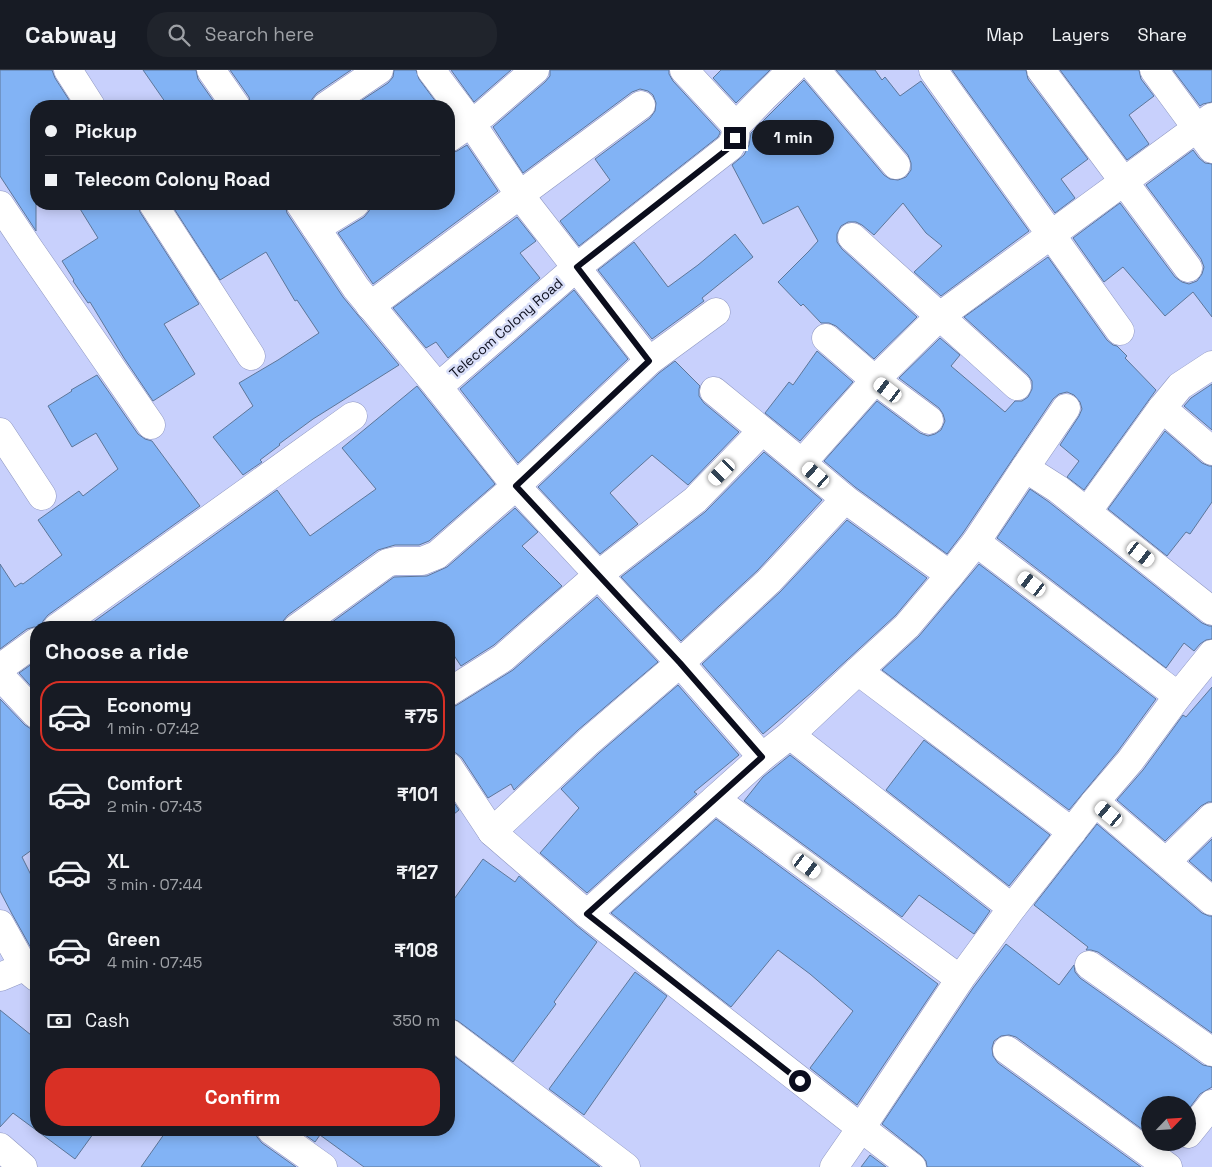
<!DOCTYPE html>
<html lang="en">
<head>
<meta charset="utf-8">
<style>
  :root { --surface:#171b24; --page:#20242c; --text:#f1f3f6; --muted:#9ea1a6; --line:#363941; --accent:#d93025 }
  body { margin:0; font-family:"Space Grotesk",sans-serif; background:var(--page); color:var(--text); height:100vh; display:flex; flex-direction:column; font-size:19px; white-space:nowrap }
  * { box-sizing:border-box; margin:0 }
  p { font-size:16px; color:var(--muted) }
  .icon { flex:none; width:28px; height:28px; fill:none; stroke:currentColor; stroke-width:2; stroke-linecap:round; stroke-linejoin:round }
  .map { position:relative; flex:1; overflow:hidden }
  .sheet { position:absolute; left:30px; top:551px; width:425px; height:515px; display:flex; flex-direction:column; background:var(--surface); border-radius:20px; box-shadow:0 2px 12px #0003 }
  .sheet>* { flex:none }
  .top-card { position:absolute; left:30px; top:30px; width:425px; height:110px; border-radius:20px; box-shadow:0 2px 12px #0003; display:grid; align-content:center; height:110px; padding:0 15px; background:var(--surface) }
  .needle { width:32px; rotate:65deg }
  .tools { position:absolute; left:1141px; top:1026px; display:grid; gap:10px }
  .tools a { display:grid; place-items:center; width:55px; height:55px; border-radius:50%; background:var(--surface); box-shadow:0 2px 12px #0003; font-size:25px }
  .end { position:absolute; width:22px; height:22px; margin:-11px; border:6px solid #0b0d1c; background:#fff; box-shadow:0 0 0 2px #fff }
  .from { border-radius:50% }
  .bubble { position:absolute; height:35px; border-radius:18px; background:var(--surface); box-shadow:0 2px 12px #0003; font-size:16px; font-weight:700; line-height:35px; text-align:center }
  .car { position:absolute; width:15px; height:30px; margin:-15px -8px; border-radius:6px; box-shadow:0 0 4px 1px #0007; background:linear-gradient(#fff 24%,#345 0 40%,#fff 0 76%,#345 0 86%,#fff 0) }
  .top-card b { display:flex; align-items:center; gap:18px; height:48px; font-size:19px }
  .top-card b+b { border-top:1px solid var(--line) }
  .top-card i { width:12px; height:12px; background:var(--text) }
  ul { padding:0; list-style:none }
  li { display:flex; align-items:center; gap:15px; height:70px; margin:0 10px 8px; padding:0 5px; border:2px solid transparent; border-radius:20px }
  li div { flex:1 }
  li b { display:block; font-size:19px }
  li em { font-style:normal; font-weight:700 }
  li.current { border-color:var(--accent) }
  li>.icon { width:45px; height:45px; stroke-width:1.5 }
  h2 { padding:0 15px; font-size:22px; line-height:60px }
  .pay { display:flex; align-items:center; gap:12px; height:55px; padding:0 15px; font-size:19px }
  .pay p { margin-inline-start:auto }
  .action { display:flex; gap:10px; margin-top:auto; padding:10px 15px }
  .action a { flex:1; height:58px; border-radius:20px; background:var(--accent); color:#fff; font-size:20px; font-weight:700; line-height:58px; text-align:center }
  header { display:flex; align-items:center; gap:30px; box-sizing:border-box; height:70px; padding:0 25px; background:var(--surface); border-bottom:1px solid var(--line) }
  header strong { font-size:24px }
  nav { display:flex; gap:28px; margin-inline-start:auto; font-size:18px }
  .search { width:350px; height:45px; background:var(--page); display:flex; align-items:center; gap:12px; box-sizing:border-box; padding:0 18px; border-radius:20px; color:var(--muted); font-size:19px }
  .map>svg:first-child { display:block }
  .building { fill:#82b3f5; stroke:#5d7699 }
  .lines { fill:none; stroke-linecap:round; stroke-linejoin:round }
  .minor-casing { stroke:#8f97c1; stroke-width:29 }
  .minor { stroke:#fff; stroke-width:28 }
  .route { stroke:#0b0d1c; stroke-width:6 }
  .labels { text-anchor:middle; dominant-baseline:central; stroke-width:5; stroke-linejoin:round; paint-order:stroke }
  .street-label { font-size:14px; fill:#0b0d1c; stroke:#d9dff9 }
</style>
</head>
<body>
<header>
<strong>Cabway</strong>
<div class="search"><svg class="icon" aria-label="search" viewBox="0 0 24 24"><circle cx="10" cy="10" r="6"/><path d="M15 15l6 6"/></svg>Search here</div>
<nav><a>Map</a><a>Layers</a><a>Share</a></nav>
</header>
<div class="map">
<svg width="1212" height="1097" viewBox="0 0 1212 1097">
  <rect width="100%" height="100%" fill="#c8d0fc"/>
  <g class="building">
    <path d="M0 0H52L55 8 73 36H36V161L0 106Z"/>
    <path d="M143 0H196L198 9 217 36H168Z"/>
    <path d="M230 0H351L317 23 312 29 311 36H251L249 27Z"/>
    <path d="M394 0H416L419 9 439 36H353L388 13 393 7Z"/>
    <path d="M451 0H511L474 32Z"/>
    <path d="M550 0H669V4L673 11 720 62V63L718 67 579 176 560 151 610 110 595 89 650 48 655 41 656 33 653 25 648 21 640 19 632 22 523 103 493 57 545 12 550 6Z"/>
    <path d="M721 0H770L736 33 713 8Z"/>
    <path d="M836 0H875L882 10 885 7 900 26 921 11 1029 161 941 226 914 202 942 176 926 163 903 133 874 165 862 155 856 152H848L841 156 837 164V172L842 179 917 247 874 289 836 256 829 253H821L803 234 801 236 778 212 809 181 818 171 798 136 763 154 732 95 744 85 749 75 751 63 804 10 884 105 890 109 898 110 906 107 911 100V93L908 85Z"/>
    <path d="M952 0H1026L1028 9 1088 89 1061 109 1075 128 1055 143Z"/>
    <path d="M1060 0H1139L1141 9 1154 26 1129 45 1149 74 1127 90Z"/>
    <path d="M1173 0H1212V32L1203 34 1200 36Z"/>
    <path d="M467 75 498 121 373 214 338 163 364 147 369 141 371 134H449V83L457 81Z"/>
    <path d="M1193 80 1199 88 1205 93 1212 94V247L1193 222 1165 246 1123 197 1104 212 1073 168 1120 133 1175 207 1182 212 1189 214 1197 211 1202 204 1204 197 1201 189 1146 115Z"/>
    <path d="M77 134H138L140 142 199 234 164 254 195 304 153 331 124 288 90 232 88 233 73 211 74 210 62 191 98 168Z"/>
    <path d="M171 134H285L287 143 343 227 399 295 313 349 279 374 280 375 260 390 262 392 243 405 213 367 253 336 239 313 278 290 319 263 297 230 295 231 266 182 220 210Z"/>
    <path d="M517 147 536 171 520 183 540 208 448 288 436 272 426 278 393 238Z"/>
    <path d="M735 164 753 187 702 228 704 231 652 269 598 200 634 172 668 217 698 195Z"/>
    <path d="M1048 187 1107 270 1113 275 1117 276 1127 286 1125 288 1156 320 1084 420 1067 407 1079 391 1060 375 1079 346 1082 339 1080 332 1074 325 1067 322 1059 324 1053 329 963 463 947 484 855 417 824 391 877 331 920 363 928 366 935 364 941 360 945 351 943 344 939 338 899 308 940 268 960 285 951 296 1005 342 1015 331H1022L1028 327 1032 319V311L1028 305 964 247Z"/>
    <path d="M574 220 628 289 518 393 460 319Z"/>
    <path d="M817 281 853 312 800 371 765 343 789 312 793 315Z"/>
    <path d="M675 291 700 316 699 319V326L704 333 739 362 688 415 652 385 610 423 638 454 600 484 538 417 659 303Z"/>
    <path d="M97 305 138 364 145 369 152 371 200 436 48 545 43 551 42 558 34 557 27 559 0 579V494L15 517 21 513 23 514 62 485 38 450 79 421 83 426 118 399 96 363 72 377 48 336 72 321 71 320Z"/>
    <path d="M1212 314V360L1184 336 1191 328Z"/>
    <path d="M417 316 495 414 429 471 419 475H395L378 480 288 545 283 551 282 558H85L277 420 310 466 376 419 342 378Z"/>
    <path d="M1165 361 1202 393 1209 396H1212V432L1190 464 1186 462 1167 486 1108 439Z"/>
    <path d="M764 382 822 430 758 500 681 571 621 507 705 442Z"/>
    <path d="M1030 419 1049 432 1202 553 1209 556H1212V569L1206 570 1200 574 1194 581 1184 573 1166 598 997 468Z"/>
    <path d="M515 438 538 462 522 476 562 516 494 575 461 596 449 578V558H324L394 507 427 506 447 497Z"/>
    <path d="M847 450 927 508 896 545 811 623 763 664 702 594 780 522Z"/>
    <path d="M979 494 1156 629 1118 681 1069 740 882 600 919 566Z"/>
    <path d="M597 527 658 592 578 660 514 720 511 714 488 728 462 688 456 683 449 681V639L457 635 513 600Z"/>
    <path d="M36 591V622L19 603Z"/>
    <path d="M678 615 739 685 694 722 697 724 587 823 540 783 579 738 561 719 599 683Z"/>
    <path d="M1212 617V732H1208L1201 736 1165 771 1117 730 1143 700 1183 645 1186 647Z"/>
    <path d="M0 629 25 655 31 659H36V777L22 787 36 815V887L12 844 0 821Z"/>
    <path d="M924 670 1050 765 1009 816 886 720Z"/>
    <path d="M790 685 990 841 974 864 919 825 902 847 744 731 763 707Z"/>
    <path d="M449 725 459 740 449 748Z"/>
    <path d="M716 749 938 914 857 1035 810 998 853 941 810 904 778 880 731 937 611 843Z"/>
    <path d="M1097 754 1202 843 1209 846H1212V963L1098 882 1091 880H1086L1088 877 1034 835Z"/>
    <path d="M1212 769V811L1189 791Z"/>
    <path d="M483 789 515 812 519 806 577 856 597 872 554 932 556 934 513 992 458 951 449 948V836Z"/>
    <path d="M1006 874 1059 915 1074 895 1075 902 1080 908 1203 995 1212 997V1017L1200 1024 1188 1040V1035H1150V1065L1016 967 1009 965 1001 966 994 971 992 978 993 986 998 993 1141 1097H927L926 1091 921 1085 882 1054 973 918Z"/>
    <path d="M635 902 667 926 584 1045 549 1019Z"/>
    <path d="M0 940 36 969V1060L13 1043 0 1057Z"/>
    <path d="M449 982 600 1097H364L320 1065 315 1072 298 1060H449Z"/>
    <path d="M36 1060H96L75 1089Z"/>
    <path d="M167 1060H256L257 1067 262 1073 296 1097H141Z"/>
    <path d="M870 1085 886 1097H861Z"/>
  </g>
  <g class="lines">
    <defs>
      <g id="minor">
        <path d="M68 0 91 36"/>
        <path d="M211 0 236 36"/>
        <path d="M431 0 471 53 519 124 649 291"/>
        <path d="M684 0 736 56"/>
        <path d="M816 0 896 95"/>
        <path d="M933 0 1120 261"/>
        <path d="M1041 0 1188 198"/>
        <path d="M1154 0 1212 79"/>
        <path d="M326 36 379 0"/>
        <path d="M449 68 484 44 535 0"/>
        <path d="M153 134 251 286"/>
        <path d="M300 134 356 218 438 317 516 416 680 593 762 687"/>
        <path d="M0 135 28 177 151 355"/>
        <path d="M316 158 355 134"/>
        <path d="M852 167 1017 316"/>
        <path d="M370 236 641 35"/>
        <path d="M826 268 875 310 929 350"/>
        <path d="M438 317 577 197 730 77 735 68 736 56 763 28 792 0"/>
        <path d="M714 321 802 393 845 429 950 505"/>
        <path d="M1162 338 1212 381"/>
        <path d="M0 362 42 426"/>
        <path d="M802 393 875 310 940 246 1212 47"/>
        <path d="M1025 398 1058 419 1212 541"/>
        <path d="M1087 442 1162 338 1180 316 1212 295"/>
        <path d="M976 472 1178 626"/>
        <path d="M57 558 353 346"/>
        <path d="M297 558 387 493 395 491H422L437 485 516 416 649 291 716 242"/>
        <path d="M0 598 36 572"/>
        <path d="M858 601 1072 762"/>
        <path d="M0 606 36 644"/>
        <path d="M449 622 503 588 598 505 695 430 762 361"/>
        <path d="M790 665 1012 838"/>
        <path d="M449 697 492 762 587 844 861 1058 912 1097"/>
        <path d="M715 729 960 909"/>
        <path d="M1095 732 1212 831"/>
        <path d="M492 762 589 671 680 593 769 511 845 429"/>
        <path d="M1166 792 1212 747"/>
        <path d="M587 844 762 687 790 665 858 601 907 556 950 505 976 472 1025 398 1066 338"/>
        <path d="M0 854 24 897 36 907"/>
        <path d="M1089 895 1212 982"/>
        <path d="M0 907 24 897"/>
        <path d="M449 963 626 1097"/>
        <path d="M1007 980 1168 1097"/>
        <path d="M271 1060 323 1097"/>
        <path d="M1188 1064 1212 1034"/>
        <path d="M0 1077 23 1097"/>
        <path d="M834 1097 861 1058 960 909 1012 838 1095 732 1130 691 1178 626 1212 584"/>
      </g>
    </defs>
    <use href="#minor" class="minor-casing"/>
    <use href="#minor" class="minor"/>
  </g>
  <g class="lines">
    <path class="route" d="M735 68 730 77 577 197 649 291 516 416 680 593 762 687 587 844 800 1011"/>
  </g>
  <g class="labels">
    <g class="street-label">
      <text transform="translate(506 258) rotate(-41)">Telecom Colony Road</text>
    </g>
  </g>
</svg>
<div class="tools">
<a><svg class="needle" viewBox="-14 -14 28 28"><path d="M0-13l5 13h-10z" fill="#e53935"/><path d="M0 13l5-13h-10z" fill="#9ea1a6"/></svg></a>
</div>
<i class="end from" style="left:800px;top:1011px"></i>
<i class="end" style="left:735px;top:68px"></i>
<div class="bubble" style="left:752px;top:50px;width:82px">1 min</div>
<i class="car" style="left:888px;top:320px;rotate:307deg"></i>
<i class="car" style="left:722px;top:402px;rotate:224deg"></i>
<i class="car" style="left:816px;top:405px;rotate:311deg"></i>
<i class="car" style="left:1141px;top:484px;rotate:128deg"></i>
<i class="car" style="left:1032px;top:514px;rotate:307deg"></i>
<i class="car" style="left:1109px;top:744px;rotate:310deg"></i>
<i class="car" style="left:807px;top:796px;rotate:126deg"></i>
<div class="top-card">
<b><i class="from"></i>Pickup</b>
<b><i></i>Telecom Colony Road</b>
</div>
<section class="sheet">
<h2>Choose a ride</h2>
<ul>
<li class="current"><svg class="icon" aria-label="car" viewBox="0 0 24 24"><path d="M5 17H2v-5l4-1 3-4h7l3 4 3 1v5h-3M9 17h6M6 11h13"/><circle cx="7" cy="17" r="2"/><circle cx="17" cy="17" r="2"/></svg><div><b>Economy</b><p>1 min · 07:42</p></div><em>₹75</em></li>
<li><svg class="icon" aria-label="car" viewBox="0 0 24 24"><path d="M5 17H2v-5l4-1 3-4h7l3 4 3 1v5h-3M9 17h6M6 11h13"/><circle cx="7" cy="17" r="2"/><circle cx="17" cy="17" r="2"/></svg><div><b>Comfort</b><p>2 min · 07:43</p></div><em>₹101</em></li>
<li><svg class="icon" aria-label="car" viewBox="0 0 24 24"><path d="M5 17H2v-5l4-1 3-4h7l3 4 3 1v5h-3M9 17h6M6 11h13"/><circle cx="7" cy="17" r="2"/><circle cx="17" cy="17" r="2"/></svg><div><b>XL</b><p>3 min · 07:44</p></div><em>₹127</em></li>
<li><svg class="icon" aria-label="car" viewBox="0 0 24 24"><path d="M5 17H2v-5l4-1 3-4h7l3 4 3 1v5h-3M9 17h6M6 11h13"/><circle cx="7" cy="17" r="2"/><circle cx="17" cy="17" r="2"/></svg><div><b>Green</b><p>4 min · 07:45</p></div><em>₹108</em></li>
</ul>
<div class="pay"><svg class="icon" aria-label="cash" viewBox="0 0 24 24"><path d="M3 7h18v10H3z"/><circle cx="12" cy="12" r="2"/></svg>Cash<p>350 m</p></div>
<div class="action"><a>Confirm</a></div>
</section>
</div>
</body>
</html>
